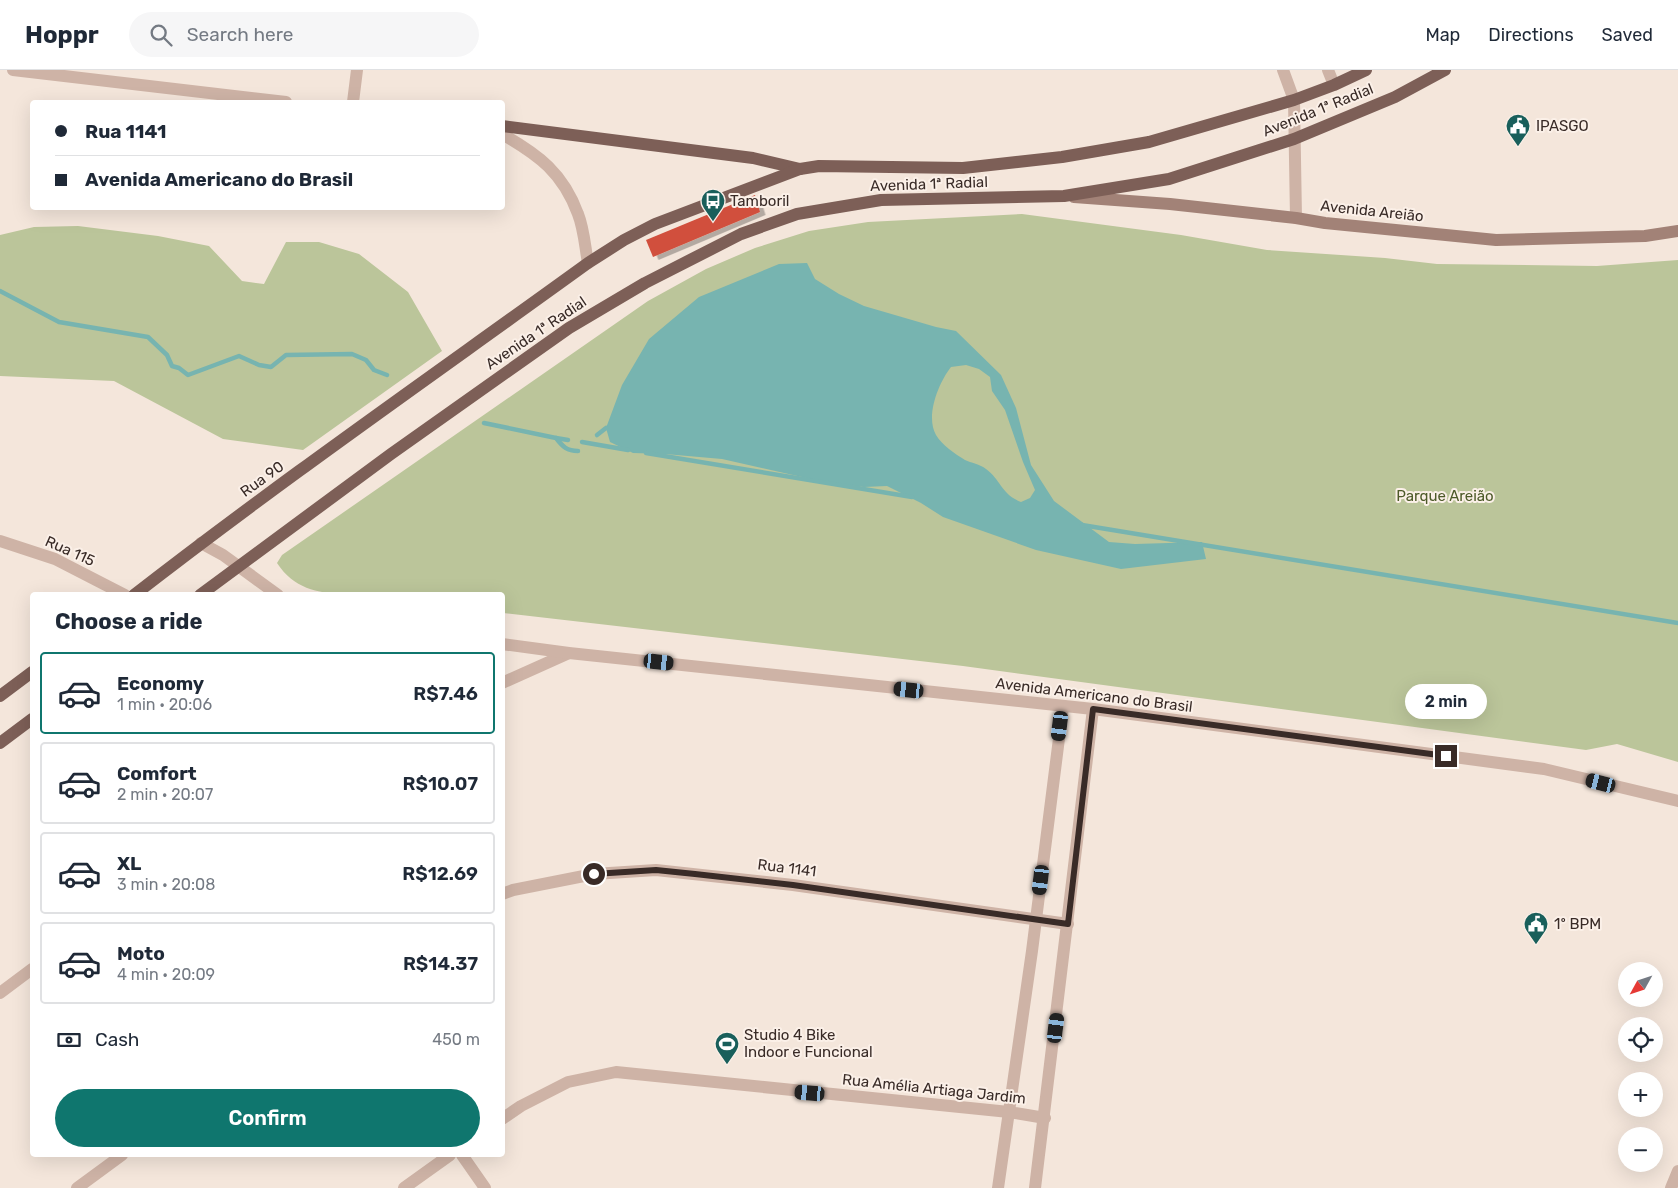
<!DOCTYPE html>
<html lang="en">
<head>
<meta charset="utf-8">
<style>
  :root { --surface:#fff; --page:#f6f6f7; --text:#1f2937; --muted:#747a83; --line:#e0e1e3; --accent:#0f766e }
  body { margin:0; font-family:Rubik,sans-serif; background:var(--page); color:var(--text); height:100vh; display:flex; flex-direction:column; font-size:19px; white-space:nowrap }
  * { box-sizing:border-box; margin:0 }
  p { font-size:16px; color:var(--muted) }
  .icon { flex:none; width:28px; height:28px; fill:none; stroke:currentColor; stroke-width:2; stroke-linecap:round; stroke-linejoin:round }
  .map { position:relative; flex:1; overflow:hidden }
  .drawer { position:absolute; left:30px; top:522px; width:475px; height:565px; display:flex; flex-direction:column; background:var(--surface); border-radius:5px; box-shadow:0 5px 20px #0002 }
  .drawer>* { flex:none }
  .hud { position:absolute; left:30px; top:30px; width:475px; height:110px; border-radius:5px; box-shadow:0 5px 20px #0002; display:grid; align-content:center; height:110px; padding:0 25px; background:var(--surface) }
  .needle { width:32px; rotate:230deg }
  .fabs { position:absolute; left:1618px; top:892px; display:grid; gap:10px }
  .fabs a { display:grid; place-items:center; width:45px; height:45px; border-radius:50%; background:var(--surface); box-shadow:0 5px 20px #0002; font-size:25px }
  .end { position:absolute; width:22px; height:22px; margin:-11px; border:6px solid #392b27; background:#fff; box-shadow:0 0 0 2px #fff }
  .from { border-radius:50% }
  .bubble { position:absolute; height:35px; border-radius:18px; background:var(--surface); box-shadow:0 5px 20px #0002; font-size:16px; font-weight:600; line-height:35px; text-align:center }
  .car { position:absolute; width:15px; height:30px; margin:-15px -8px; border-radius:6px; box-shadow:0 0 4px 1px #0007; background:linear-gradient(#222 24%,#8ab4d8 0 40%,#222 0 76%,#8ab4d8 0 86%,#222 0) }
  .hud b { display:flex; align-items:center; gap:18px; height:48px; font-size:19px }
  .hud b+b { border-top:1px solid var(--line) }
  .hud i { width:12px; height:12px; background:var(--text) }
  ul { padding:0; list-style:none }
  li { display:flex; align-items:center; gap:15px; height:82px; margin:0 10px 8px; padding:0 15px; border:2px solid var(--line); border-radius:5px }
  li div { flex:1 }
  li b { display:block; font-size:19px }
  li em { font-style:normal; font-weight:600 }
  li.on { border-color:var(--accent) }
  li>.icon { width:45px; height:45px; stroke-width:1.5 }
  h2 { padding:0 25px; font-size:22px; line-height:60px }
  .pay { display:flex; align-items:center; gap:12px; height:55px; padding:0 25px; font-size:19px }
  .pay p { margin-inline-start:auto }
  .primary-button { display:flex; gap:10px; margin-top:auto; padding:10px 25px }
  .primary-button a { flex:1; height:58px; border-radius:30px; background:var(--accent); color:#fff; font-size:20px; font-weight:600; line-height:58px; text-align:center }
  header { display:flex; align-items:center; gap:30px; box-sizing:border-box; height:70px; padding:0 25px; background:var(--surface); border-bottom:1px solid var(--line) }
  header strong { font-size:24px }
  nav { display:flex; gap:28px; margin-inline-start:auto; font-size:18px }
  .search { width:350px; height:45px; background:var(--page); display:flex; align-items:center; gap:12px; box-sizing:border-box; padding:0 18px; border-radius:28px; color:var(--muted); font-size:19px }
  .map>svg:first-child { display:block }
  .green { fill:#bbc59a }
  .water { fill:#77b4b0; fill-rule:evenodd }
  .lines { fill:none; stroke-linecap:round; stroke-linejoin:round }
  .stream { stroke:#77b4b0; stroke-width:4.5 }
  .building { fill:#d14f3c; filter:url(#shadow) }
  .minor { stroke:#ceb3a6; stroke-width:12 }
  .tertiary { stroke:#ceb3a6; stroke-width:12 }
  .secondary { stroke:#a28277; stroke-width:12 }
  .primary { stroke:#7d5f57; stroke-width:12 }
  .route { stroke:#392b27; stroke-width:6 }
  .labels { text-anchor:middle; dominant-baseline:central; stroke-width:4; stroke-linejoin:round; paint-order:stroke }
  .street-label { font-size:15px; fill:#392b27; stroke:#fbf0e8 }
  .poi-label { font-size:15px; fill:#392b27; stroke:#fbf0e8; text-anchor:start }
  .park-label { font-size:15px; fill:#4d5a29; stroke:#fbf0e8 }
</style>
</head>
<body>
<header>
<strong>Hoppr</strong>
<div class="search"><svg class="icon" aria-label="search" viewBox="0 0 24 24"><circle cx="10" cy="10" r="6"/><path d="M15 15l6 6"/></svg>Search here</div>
<nav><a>Map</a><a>Directions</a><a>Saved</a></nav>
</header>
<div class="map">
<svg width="1678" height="1118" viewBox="0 0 1678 1118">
  <defs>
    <filter id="shadow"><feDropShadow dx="5.5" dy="3" stdDeviation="0" flood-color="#0004"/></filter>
  </defs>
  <rect width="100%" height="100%" fill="#f4e6db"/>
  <g class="green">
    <path d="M1022 144 1181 165 1267 180 1385 188 1437 194 1597 196 1678 190V692L1617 674 1586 680 963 596 503 543 502 525H345C316 522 294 519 277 493L282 485 648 231 706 199 755 178 809 161 868 152Z"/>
    <path d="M78 156 158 166 209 176 242 211 264 214 286 172H319L359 184 408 222 442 281 303 380 223 369 114 311 0 306V165L34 157Z"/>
  </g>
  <path class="water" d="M807 193 815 209 839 224 864 236 936 257 956 261 1001 305 1016 338 1031 395 1054 431 1109 472 1135 474 1202 472 1206 489 1121 499 1036 480 943 447 921 433 887 416 864 417 824 412 722 389 665 384 633 383 610 372 606 358 622 315 649 269 699 227 779 194ZM966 295 979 299 990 307 992 321 1005 340 1023 392 1035 420 1030 428 1021 432C1001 424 1001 410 986 399 980 394 971 393 965 390 955 384 942 375 936 365 925 346 939 312 951 297Z"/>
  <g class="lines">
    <g class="stream">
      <path d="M0 221 59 252 148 267 167 285 172 296 179 298 188 305 239 286 259 295 271 297 286 285 352 284 366 290 374 300 387 305"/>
      <path d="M484 353 556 368C563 377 567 381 578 381"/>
      <path d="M597 365 606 358"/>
      <path d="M556 368 568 370"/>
      <path d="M582 372 628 380"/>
      <path d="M646 383 912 427"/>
      <path d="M1082 455 1678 553"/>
    </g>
  </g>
  <path class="building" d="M755 125 760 142 653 187 646 170Z"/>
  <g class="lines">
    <g class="minor">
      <path d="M353 32 357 0"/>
      <path d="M502 613 569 583"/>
      <path d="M502 824 513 820 594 804 656 800 793 815 1068 854"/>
      <path d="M0 923 32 899"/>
      <path d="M502 1049 521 1036 568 1012 616 1002 1009 1042 1045 1048"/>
      <path d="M462 1085 485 1118"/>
      <path d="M77 1118 122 1085"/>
      <path d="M404 1118 450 1085"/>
      <path d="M998 1118 1032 881 1063 637"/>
      <path d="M1035 1118 1093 639"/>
      <path d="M1671 1118 1678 1101"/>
    </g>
    <g class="tertiary">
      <path d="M13 0 286 32"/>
      <path d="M1283 0 1294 30 1296 148"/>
      <path d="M1328 0 1334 15"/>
      <path d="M502 64C539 85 563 103 578 144 584 159 585 177 588 193"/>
      <path d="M0 471 55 489 125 525"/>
      <path d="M201 473 223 485 278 525"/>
      <path d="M502 574 569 583 1093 639 1544 699 1678 731"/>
    </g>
    <path class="secondary" d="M1074 127 1170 134 1296 148 1325 153 1496 170 1645 166 1678 161"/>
    <g class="primary">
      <path d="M502 56 753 88 800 99"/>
      <path d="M134 525C282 410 436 303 588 193L624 170 655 154 800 99 819 96 963 98 1062 87 1149 72 1294 30 1334 15 1366 0"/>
      <path d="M200 525 391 384 569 258 645 213 741 164 797 144 881 130 1064 126 1169 109 1294 69 1395 27 1445 0"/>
      <path d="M0 626 32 602"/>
      <path d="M0 673 32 649"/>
    </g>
  </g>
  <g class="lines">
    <path class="route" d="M594 804 656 800 695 804 793 815 1068 854 1093 639 1446 686"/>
  </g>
  <defs>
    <symbol id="civic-pin" viewBox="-11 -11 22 30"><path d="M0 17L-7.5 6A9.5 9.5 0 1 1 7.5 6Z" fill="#195f5b" stroke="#fbf0e8"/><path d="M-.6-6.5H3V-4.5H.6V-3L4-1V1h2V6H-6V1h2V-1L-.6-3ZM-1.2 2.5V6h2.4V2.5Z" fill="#fff"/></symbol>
    <symbol id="bus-pin" viewBox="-11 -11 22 30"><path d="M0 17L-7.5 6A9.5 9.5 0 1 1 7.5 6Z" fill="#195f5b" stroke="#fbf0e8"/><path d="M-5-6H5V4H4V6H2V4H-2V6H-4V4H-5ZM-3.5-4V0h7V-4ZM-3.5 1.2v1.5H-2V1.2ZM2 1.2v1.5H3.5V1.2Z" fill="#fff"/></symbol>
    <symbol id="stadium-pin" viewBox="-11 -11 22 30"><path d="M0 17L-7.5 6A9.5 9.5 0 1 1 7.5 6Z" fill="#195f5b" stroke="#fbf0e8"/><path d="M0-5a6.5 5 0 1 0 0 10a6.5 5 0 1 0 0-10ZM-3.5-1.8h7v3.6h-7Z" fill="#fff"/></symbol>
  </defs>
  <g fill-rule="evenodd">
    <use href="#civic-pin" x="1504" y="42" width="28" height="38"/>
    <use href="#bus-pin" x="699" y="117" width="28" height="38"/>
    <use href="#civic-pin" x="1522" y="840" width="28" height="38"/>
    <use href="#stadium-pin" x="713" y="960" width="28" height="38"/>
  </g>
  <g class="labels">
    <g class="street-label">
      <text transform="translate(1318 40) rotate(-22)">Avenida 1ª Radial</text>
      <text transform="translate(929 114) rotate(-2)">Avenida 1ª Radial</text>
      <text transform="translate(1372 141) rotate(6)">Avenida Areião</text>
      <text transform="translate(536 263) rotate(-34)">Avenida 1ª Radial</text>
      <text transform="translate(262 409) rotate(-36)">Rua 90</text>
      <text transform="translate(70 481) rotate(24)">Rua 115</text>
      <text transform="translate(1094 625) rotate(7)">Avenida Americano do Brasil</text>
      <text transform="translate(787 798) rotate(7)">Rua 1141</text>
      <text transform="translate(934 1019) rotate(6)">Rua Amélia Artiaga Jardim</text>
    </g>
    <g class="poi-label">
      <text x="1536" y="56">IPASGO</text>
      <text x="730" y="131">Tamboril</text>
      <text x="1554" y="854">1º BPM</text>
      <text x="744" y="965">Studio 4 Bike<tspan x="744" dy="17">Indoor e Funcional</tspan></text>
    </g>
    <g class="park-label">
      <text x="1445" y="426">Parque Areião</text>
    </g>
  </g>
</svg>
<div class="fabs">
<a><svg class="needle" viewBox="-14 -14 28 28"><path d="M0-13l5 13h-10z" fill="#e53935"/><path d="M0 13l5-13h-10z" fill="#747a83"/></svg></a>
<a><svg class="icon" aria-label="locate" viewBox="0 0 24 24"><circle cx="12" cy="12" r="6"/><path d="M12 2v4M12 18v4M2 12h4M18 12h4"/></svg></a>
<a>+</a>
<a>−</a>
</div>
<i class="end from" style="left:594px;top:804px"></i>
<i class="end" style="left:1446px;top:686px"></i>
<div class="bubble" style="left:1405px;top:614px;width:82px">2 min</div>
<i class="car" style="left:659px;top:592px;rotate:96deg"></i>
<i class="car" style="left:909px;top:620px;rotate:276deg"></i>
<i class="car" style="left:1060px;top:656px;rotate:187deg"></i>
<i class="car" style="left:1601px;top:713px;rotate:284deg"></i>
<i class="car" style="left:1041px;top:810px;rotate:187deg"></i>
<i class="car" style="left:1056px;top:958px;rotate:7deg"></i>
<i class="car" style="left:810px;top:1023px;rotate:275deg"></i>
<div class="hud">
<b><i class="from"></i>Rua 1141</b>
<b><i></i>Avenida Americano do Brasil</b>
</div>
<section class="drawer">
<h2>Choose a ride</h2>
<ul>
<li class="on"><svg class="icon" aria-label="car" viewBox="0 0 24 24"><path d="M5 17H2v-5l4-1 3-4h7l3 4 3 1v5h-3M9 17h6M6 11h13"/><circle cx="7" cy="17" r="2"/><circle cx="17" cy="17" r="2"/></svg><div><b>Economy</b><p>1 min · 20:06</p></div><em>R$7.46</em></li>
<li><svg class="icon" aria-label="car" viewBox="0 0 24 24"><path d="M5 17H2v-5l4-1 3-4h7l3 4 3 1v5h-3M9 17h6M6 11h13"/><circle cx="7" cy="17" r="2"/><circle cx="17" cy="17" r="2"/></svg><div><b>Comfort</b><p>2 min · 20:07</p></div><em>R$10.07</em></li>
<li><svg class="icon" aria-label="car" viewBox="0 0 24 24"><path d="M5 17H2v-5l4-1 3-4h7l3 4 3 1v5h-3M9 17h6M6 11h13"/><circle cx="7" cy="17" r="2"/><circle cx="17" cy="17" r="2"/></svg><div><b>XL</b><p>3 min · 20:08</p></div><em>R$12.69</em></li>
<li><svg class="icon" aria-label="car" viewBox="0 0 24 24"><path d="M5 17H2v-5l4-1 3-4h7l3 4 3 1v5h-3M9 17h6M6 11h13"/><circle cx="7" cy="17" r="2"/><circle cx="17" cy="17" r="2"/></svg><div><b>Moto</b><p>4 min · 20:09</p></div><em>R$14.37</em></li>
</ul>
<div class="pay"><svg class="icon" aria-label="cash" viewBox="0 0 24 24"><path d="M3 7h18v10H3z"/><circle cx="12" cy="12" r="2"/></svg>Cash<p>450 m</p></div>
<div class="primary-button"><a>Confirm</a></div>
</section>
</div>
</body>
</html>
